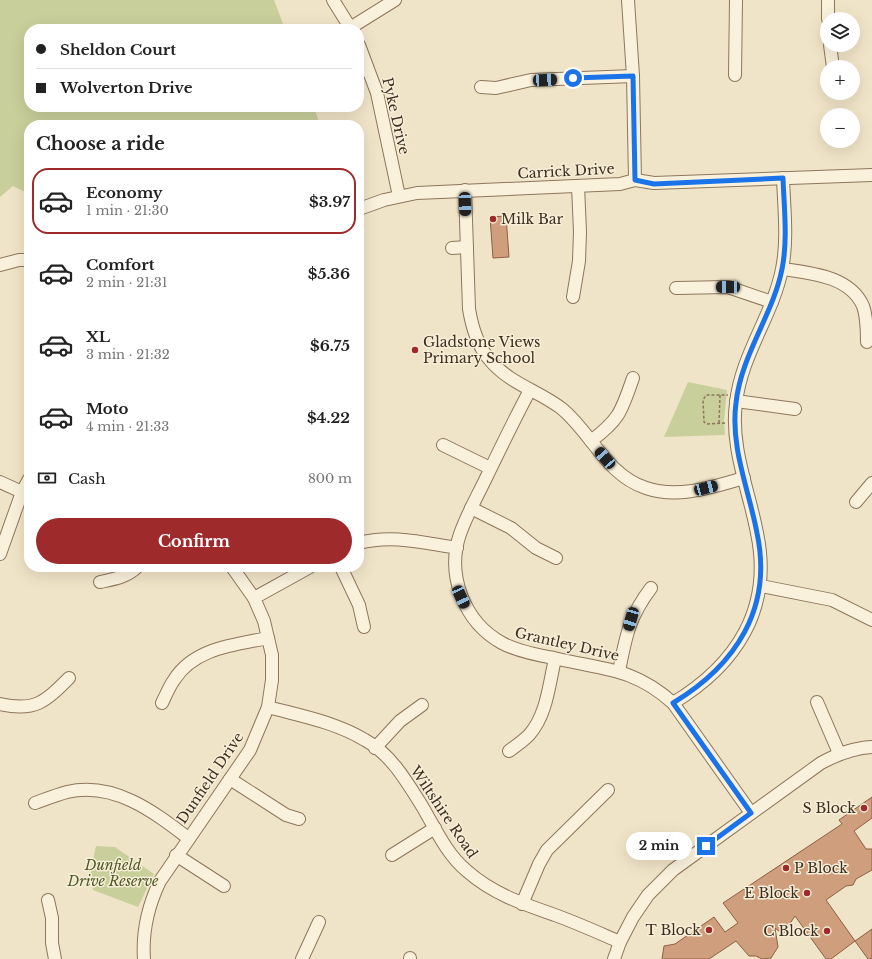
<!DOCTYPE html>
<html lang="en">
<head>
<meta charset="utf-8">
<style>
  :root { --surface:#fff; --page:#f2f2f2; --text:#222; --muted:#767676; --line:#e0e0e0; --accent:#9e2a2b }
  body { margin:0; font-family:"Libre Baskerville",serif; background:var(--page); color:var(--text); height:100vh; display:flex; flex-direction:column; font-size:15px; white-space:nowrap }
  * { box-sizing:border-box; margin:0 }
  p { font-size:13px; color:var(--muted) }
  .icon { flex:none; width:22px; height:22px; fill:none; stroke:currentColor; stroke-width:2; stroke-linecap:round; stroke-linejoin:round }
  .map { position:relative; flex:1; overflow:hidden }
  .side { position:absolute; left:24px; top:120px; width:340px; height:452px; display:flex; flex-direction:column; background:var(--surface); border-radius:16px; box-shadow:0 4px 16px #0002 }
  .side>* { flex:none }
  .hud { position:absolute; left:24px; top:24px; width:340px; height:88px; border-radius:16px; box-shadow:0 4px 16px #0002; display:grid; align-content:center; height:88px; padding:0 12px; background:var(--surface) }
  .buttons { position:absolute; left:820px; top:12px; display:grid; gap:8px }
  .buttons a { display:grid; place-items:center; width:40px; height:40px; border-radius:50%; background:var(--surface); box-shadow:0 4px 16px #0002; font-size:20px }
  .end { position:absolute; width:18px; height:18px; margin:-9px; border:5px solid #1a73e8; background:#fff; box-shadow:0 0 0 2px #fff }
  .from { border-radius:50% }
  .bubble { position:absolute; height:28px; border-radius:14px; background:var(--surface); box-shadow:0 4px 16px #0002; font-size:13px; font-weight:700; line-height:28px; text-align:center }
  .car { position:absolute; width:12px; height:24px; margin:-12px -6px; border-radius:5px; box-shadow:0 0 3px 1px #0007; background:linear-gradient(#222 24%,#8ab4d8 0 40%,#222 0 76%,#8ab4d8 0 86%,#222 0) }
  .hud b { display:flex; align-items:center; gap:14px; height:38px; font-size:15px }
  .hud b+b { border-top:1px solid var(--line) }
  .hud i { width:10px; height:10px; background:var(--text) }
  ul { padding:0; list-style:none }
  li { display:flex; align-items:center; gap:12px; height:66px; margin:0 8px 6px; padding:0 4px; border:2px solid transparent; border-radius:16px }
  li div { flex:1 }
  li b { display:block; font-size:15px }
  li em { font-style:normal; font-weight:700 }
  li.selected { border-color:var(--accent) }
  li>.icon { width:36px; height:36px; stroke-width:1.5 }
  h2 { padding:0 12px; font-size:18px; line-height:48px }
  .pay { display:flex; align-items:center; gap:10px; height:44px; padding:0 12px; font-size:15px }
  .pay p { margin-inline-start:auto }
  .cta { display:flex; gap:8px; margin-top:auto; padding:8px 12px }
  .cta a { flex:1; height:46px; border-radius:24px; background:var(--accent); color:#fff; font-size:16px; font-weight:700; line-height:46px; text-align:center }
  .map>svg:first-child { display:block }
  .green { fill:#c9cf9b }
  .building { fill:#cf9f7d; stroke:#8d5f41 }
  .lines { fill:none; stroke-linecap:round; stroke-linejoin:round }
  .minor-casing { stroke:#8d765c; stroke-width:14 }
  .path { stroke:#8d765c; stroke-width:1.5; stroke-dasharray:3 2; stroke-linecap:butt }
  .minor { stroke:#faf1dc; stroke-width:12 }
  .route { stroke:#1a73e8; stroke-width:5 }
  .poi-dot { fill:#9e2a2b; stroke:#f7eed8; stroke-width:1.5 }
  .labels { text-anchor:middle; dominant-baseline:central; stroke-width:3; stroke-linejoin:round; paint-order:stroke }
  .street-label { font-size:14px; fill:#3d2e20; stroke:#f7eed8 }
  .poi-label { font-size:14px; fill:#3d2e20; stroke:#f7eed8; text-anchor:end }
  .park-label { font-size:14px; font-style:italic; fill:#4d5a26; stroke:#f7eed8 }
</style>
</head>
<body>
<div class="map">
<svg width="872" height="959" viewBox="0 0 872 959">
  <rect width="100%" height="100%" fill="#f0e4c8"/>
  <g class="green">
    <path d="M0 0H274L285 29H29V107H314L320 125H29V194L13 186 0 197Z"/>
    <path d="M688 382 727 390 724 421 725 435 664 437Z"/>
    <path d="M96 846 115 847 154 874 138 907 93 890 90 875Z"/>
  </g>
  <g class="building">
    <path d="M506 216 509 257 493 258 490 217Z"/>
    <path d="M872 797V818L854 831 866 849H872V870L856 879 853 885 846 886 826 900 855 941 831 959H826L795 916 783 934 775 928 778 947 771 958 762 959 756 956H749L736 941 709 959H662L664 946 675 944 714 917 725 932 738 923 723 903 842 824 839 820Z"/>
    <path d="M872 929V959H868L855 941Z"/>
  </g>
  <g class="lines">
    <defs>
      <g id="minor">
        <path d="M333 0 351 29"/>
        <path d="M628 0 633 76 635 180"/>
        <path d="M828 19V0"/>
        <path d="M350 28 395 0"/>
        <path d="M359 45 377 93 399 196"/>
        <path d="M830 45 833 67"/>
        <path d="M735 75 736 0"/>
        <path d="M481 87 496 88 531 80 633 76"/>
        <path d="M465 190 469 309C472 327 477 345 489 359 508 383 537 390 561 408 591 432 606 475 646 488 678 499 712 487 744 478"/>
        <path d="M359 209 384 200 417 193 620 184 635 180 654 183 872 175"/>
        <path d="M452 248 467 247"/>
        <path d="M0 265 19 260H29"/>
        <path d="M783 269C810 273 850 276 863 306 867 317 867 330 867 342"/>
        <path d="M676 288 728 287 772 302"/>
        <path d="M573 297 579 261 580 232 578 186"/>
        <path d="M530 390C515 418 501 447 487 476 478 495 467 514 460 534 446 575 464 622 502 643 517 651 537 655 554 658 603 670 633 667 673 703L751 813"/>
        <path d="M736 401 795 409"/>
        <path d="M591 441C620 419 621 412 633 378"/>
        <path d="M443 445 490 468"/>
        <path d="M0 482 22 492"/>
        <path d="M856 502 872 483"/>
        <path d="M471 508 511 528 536 548 556 558"/>
        <path d="M359 543C392 534 424 543 457 548"/>
        <path d="M0 554 22 492 29 479"/>
        <path d="M341 567 359 605 364 627"/>
        <path d="M100 582C114 579 127 577 137 567"/>
        <path d="M761 586 832 600 872 620"/>
        <path d="M254 598 310 567"/>
        <path d="M619 671C626 636 629 617 651 588"/>
        <path d="M817 702 839 753"/>
        <path d="M162 703C166 695 169 687 174 680 194 648 234 645 268 638"/>
        <path d="M673 703C736 665 773 609 757 533 749 490 730 447 736 403 741 355 773 315 782 269 788 240 784 207 783 178"/>
        <path d="M0 704C35 712 45 702 69 678"/>
        <path d="M268 707C301 716 335 722 365 740 391 754 407 782 422 806 435 828 447 855 467 871 493 894 523 904 555 915 577 923 599 933 620 942"/>
        <path d="M375 748 400 721 422 705"/>
        <path d="M509 751C516 746 523 741 529 735 547 715 549 684 555 659"/>
        <path d="M230 779 286 815 299 819"/>
        <path d="M35 803C46 799 56 795 67 792 114 781 154 812 188 838"/>
        <path d="M176 855 224 886"/>
        <path d="M392 855 435 828"/>
        <path d="M48 900 52 918V943L55 959"/>
        <path d="M522 904 539 864 547 850 608 790"/>
        <path d="M144 959C142 931 148 906 160 881L250 750 268 707 272 680V655L264 621 254 598 232 567"/>
        <path d="M302 959 319 922"/>
        <path d="M410 959V958"/>
        <path d="M614 959 620 942 633 917 648 895 673 870 821 763C838 754 853 748 872 747"/>
      </g>
    </defs>
    <use href="#minor" class="minor-casing"/>
    <g class="path">
      <path d="M719 423 720 395"/>
      <path d="M725 423 707 424 704 422 703 400 706 395H728"/>
    </g>
    <use href="#minor" class="minor"/>
  </g>
  <g class="lines">
    <path class="route" d="M573 78 633 76 635 180 654 184 783 178C784 207 788 240 782 269 773 315 741 355 736 403 730 447 749 490 757 533 773 608 736 665 673 703L751 813 706 846"/>
  </g>
  <g class="poi-dot">
    <circle cx="493" cy="219" r="4"/>
    <circle cx="415" cy="350" r="4"/>
    <circle cx="864" cy="808" r="4"/>
    <circle cx="786" cy="868" r="4"/>
    <circle cx="807" cy="893" r="4"/>
    <circle cx="709" cy="930" r="4"/>
    <circle cx="827" cy="931" r="4"/>
  </g>
  <g class="labels">
    <g class="street-label">
      <text transform="translate(396 116) rotate(77)">Pyke Drive</text>
      <text transform="translate(566 171) rotate(-3)">Carrick Drive</text>
      <text transform="translate(567 644) rotate(13)">Grantley Drive</text>
      <text transform="translate(210 778) rotate(-56)">Dunfield Drive</text>
      <text transform="translate(444 812) rotate(56)">Wiltshire Road</text>
    </g>
    <g class="poi-label">
      <text x="501" y="219" text-anchor="start">Milk Bar</text>
      <text x="423" y="342" text-anchor="start">Gladstone Views<tspan x="423" dy="16">Primary School</tspan></text>
      <text x="856" y="808">S Block</text>
      <text x="794" y="868" text-anchor="start">P Block</text>
      <text x="799" y="893">E Block</text>
      <text x="701" y="930">T Block</text>
      <text x="819" y="931">C Block</text>
    </g>
    <g class="park-label">
      <text x="113" y="865">Dunfield<tspan x="113" dy="16">Drive Reserve</tspan></text>
    </g>
  </g>
</svg>
<div class="buttons">
<a><svg class="icon" aria-label="layers" viewBox="0 0 24 24"><path d="M12 4l9 5-9 5-9-5zM3 14l9 5 9-5"/></svg></a>
<a>+</a>
<a>−</a>
</div>
<i class="end from" style="left:573px;top:78px"></i>
<i class="end" style="left:706px;top:846px"></i>
<div class="bubble" style="left:626px;top:832px;width:66px">2 min</div>
<i class="car" style="left:545px;top:80px;rotate:87deg"></i>
<i class="car" style="left:465px;top:204px;rotate:178deg"></i>
<i class="car" style="left:728px;top:287px;rotate:270deg"></i>
<i class="car" style="left:605px;top:458px;rotate:319deg"></i>
<i class="car" style="left:706px;top:488px;rotate:75deg"></i>
<i class="car" style="left:461px;top:597px;rotate:155deg"></i>
<i class="car" style="left:631px;top:619px;rotate:196deg"></i>
<div class="hud">
<b><i class="from"></i>Sheldon Court</b>
<b><i></i>Wolverton Drive</b>
</div>
<section class="side">
<h2>Choose a ride</h2>
<ul>
<li class="selected"><svg class="icon" aria-label="car" viewBox="0 0 24 24"><path d="M5 17H2v-5l4-1 3-4h7l3 4 3 1v5h-3M9 17h6M6 11h13"/><circle cx="7" cy="17" r="2"/><circle cx="17" cy="17" r="2"/></svg><div><b>Economy</b><p>1 min · 21:30</p></div><em>$3.97</em></li>
<li><svg class="icon" aria-label="car" viewBox="0 0 24 24"><path d="M5 17H2v-5l4-1 3-4h7l3 4 3 1v5h-3M9 17h6M6 11h13"/><circle cx="7" cy="17" r="2"/><circle cx="17" cy="17" r="2"/></svg><div><b>Comfort</b><p>2 min · 21:31</p></div><em>$5.36</em></li>
<li><svg class="icon" aria-label="car" viewBox="0 0 24 24"><path d="M5 17H2v-5l4-1 3-4h7l3 4 3 1v5h-3M9 17h6M6 11h13"/><circle cx="7" cy="17" r="2"/><circle cx="17" cy="17" r="2"/></svg><div><b>XL</b><p>3 min · 21:32</p></div><em>$6.75</em></li>
<li><svg class="icon" aria-label="car" viewBox="0 0 24 24"><path d="M5 17H2v-5l4-1 3-4h7l3 4 3 1v5h-3M9 17h6M6 11h13"/><circle cx="7" cy="17" r="2"/><circle cx="17" cy="17" r="2"/></svg><div><b>Moto</b><p>4 min · 21:33</p></div><em>$4.22</em></li>
</ul>
<div class="pay"><svg class="icon" aria-label="cash" viewBox="0 0 24 24"><path d="M3 7h18v10H3z"/><circle cx="12" cy="12" r="2"/></svg>Cash<p>800 m</p></div>
<div class="cta"><a>Confirm</a></div>
</section>
</div>
</body>
</html>
